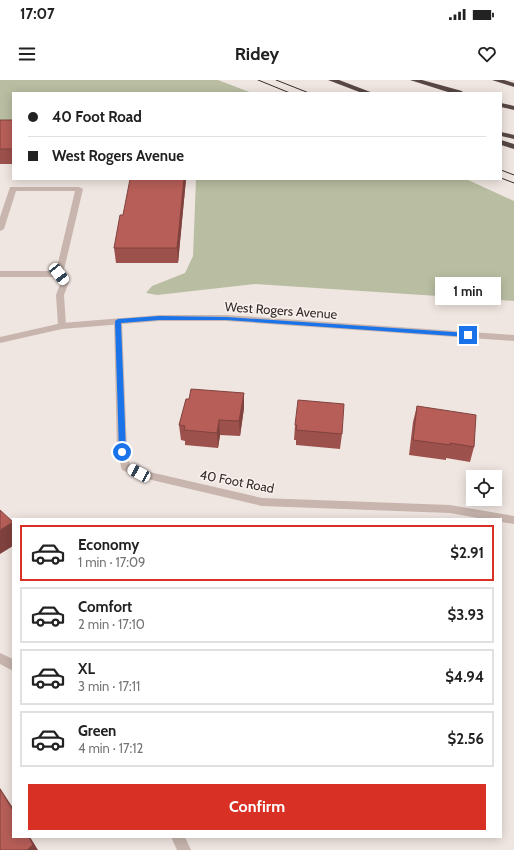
<!DOCTYPE html>
<html lang="en">
<head>
<meta charset="utf-8">
<style>
  :root { --surface:#fff; --page:#f6f6f6; --text:#222; --muted:#767676; --line:#e0e0e0; --accent:#d93025 }
  body { margin:0; font-family:Cabin,sans-serif; background:var(--page); color:var(--text); height:100vh; display:flex; flex-direction:column; font-size:15px; white-space:nowrap }
  * { box-sizing:border-box; margin:0 }
  p { font-size:13px; color:var(--muted) }
  .icon { flex:none; width:22px; height:22px; fill:none; stroke:currentColor; stroke-width:2; stroke-linecap:round; stroke-linejoin:round }
  .map { position:relative; flex:1; overflow:hidden }
  .side { position:absolute; left:12px; top:438px; width:490px; height:320px; display:flex; flex-direction:column; background:var(--surface); border-radius:0px; box-shadow:0 2px 10px #0003 }
  .side>* { flex:none }
  .top-card { position:absolute; left:12px; top:12px; width:490px; height:88px; border-radius:0px; box-shadow:0 2px 10px #0003; display:grid; align-content:center; height:88px; padding:0 16px; background:var(--surface) }
  .tools { position:absolute; left:466px; top:390px; display:grid; gap:8px }
  .tools a { display:grid; place-items:center; width:36px; height:36px; border-radius:0px; background:var(--surface); box-shadow:0 2px 10px #0003; font-size:20px }
  .end { position:absolute; width:18px; height:18px; margin:-9px; border:5px solid #1a73e8; background:#fff; box-shadow:0 0 0 2px #fff }
  .from { border-radius:50% }
  .bubble { position:absolute; height:28px; border-radius:0px; background:var(--surface); box-shadow:0 2px 10px #0003; font-size:13px; font-weight:800; line-height:28px; text-align:center }
  .car { position:absolute; width:12px; height:24px; margin:-12px -6px; border-radius:5px; box-shadow:0 0 3px 1px #0007; background:linear-gradient(#fff 24%,#345 0 40%,#fff 0 76%,#345 0 86%,#fff 0) }
  .top-card b { display:flex; align-items:center; gap:14px; height:38px; font-size:15px }
  .top-card b+b { border-top:1px solid var(--line) }
  .top-card i { width:10px; height:10px; background:var(--text) }
  ul { padding:7px 0 0; list-style:none }
  li { display:flex; align-items:center; gap:12px; height:56px; margin:0 8px 6px; padding:0 8px; border:2px solid var(--line); border-radius:0px }
  li div { flex:1 }
  li b { display:block; font-size:15px }
  li em { font-style:normal; font-weight:800 }
  li.active { border-color:var(--accent) }
  li>.icon { width:36px; height:36px; stroke-width:1.5 }
  .action { display:flex; gap:8px; margin-top:auto; padding:8px 16px }
  .action a { flex:1; height:46px; border-radius:0px; background:var(--accent); color:#fff; font-size:16px; font-weight:800; line-height:46px; text-align:center }
  .status { display:flex; justify-content:space-between; align-items:center; height:28px; padding:0 20px; background:var(--surface); direction:ltr }
  .status svg { height:11px; fill:currentColor }
  header { display:flex; justify-content:space-between; align-items:center; height:52px; padding:0 16px; background:var(--surface); font-size:18px; font-weight:800 }
  .map>svg:first-child { display:block }
  .green { fill:#b9bea2 }
  .lines { fill:none; stroke-linecap:round; stroke-linejoin:round }
  .service { fill:#c7b5ae; fill-rule:evenodd }
  .minor { fill:#c7b5ae; fill-rule:evenodd }
  .tertiary { fill:#c7b5ae; fill-rule:evenodd }
  .motorway { fill:#574644; fill-rule:evenodd }
  .tram { stroke:#372d2b; stroke-width:1 }
  .wall { fill:#9d514c }
  .shaded-wall { fill:#80423e }
  .building { fill:#b75e58; stroke:#80423e }
  .route { fill:#1a73e8 }
  .labels { text-anchor:middle; dominant-baseline:central; stroke-width:3; stroke-linejoin:round; paint-order:stroke }
  .street-label { font-size:13px; fill:#372d2b; stroke:#f8f1ed }
</style>
</head>
<body>
<div class="status"><b>17:07</b><svg viewBox="0 0 49 12"><path d="M0 12V9h3v3zM5 12V6h3v6zM10 12V3h3v9zM15 12V0h3v12zM26 1h20v11H26zM47 4h2v5h-2z"/></svg></div>
<header><svg class="icon" aria-label="menu" viewBox="0 0 24 24"><path d="M4 6h16M4 12h16M4 18h16"/></svg>Ridey<svg class="icon" aria-label="heart" viewBox="0 0 24 24"><path d="M12 20l-8-8c-3-5 5-10 8-4 3-6 11-1 8 4z"/></svg></header>
<div class="map">
<svg width="514" height="770" viewBox="0 0 514 770">
  <rect width="100%" height="100%" fill="#f0e6e1"/>
  <g class="green">
    <path d="M0 0H218L252 13H13V45H0Z"/>
    <path d="M196 99H466L514 121V221L255 204 157 215 146 213 152 206 185 193 193 176Z"/>
  </g>
  <g class="lines">
    <path class="service" d="M118 238 122 241 127 371 130 385 141 390 262 418 450 425 514 436V444L501 442V439H483L450 433 262 426 139 397 122 390 117 371 114 241Z"/>
    <g class="minor">
      <path d="M10 107H79L83 109 63 194 69 202 64 215 66 246 65 248H59L58 246 56 215 61 202 57 197H0V191H56L75 111H16L4 149 0 151V137Z"/>
      <path d="M0 573 13 579V591L0 584Z"/>
      <path d="M171 757H185L191 770H177Z"/>
    </g>
    <path class="tertiary" d="M159 235H226L514 255V261L226 241H159L62 249 0 263V257L62 243Z"/>
    <g class="motorway">
      <path d="M328 0H339L373 13H362Z"/>
      <path d="M410 0H422L462 11 463 13H451Z"/>
      <path d="M492 0H504L514 3V7Z"/>
      <path d="M501 23 514 26V30L501 27Z"/>
      <path d="M501 52 514 55V59L501 56Z"/>
      <path d="M501 60 514 64V69L501 65Z"/>
    </g>
    <g class="tram">
      <path d="M258 0 290 13"/>
      <path d="M276 0 309 13"/>
      <path d="M501 90 514 95"/>
      <path d="M501 98 514 103"/>
    </g>
  </g>
  <g class="wall">
    <rect x="0" y="40" width="13" height="44"/>
    <path d="M186 99 178 183H116L114 168 123 135Z"/>
    <path d="M244 313V328L240 356 220 355 218 368 185 365V361L181 360 179 345 189 319Z"/>
    <path d="M417 326 474 367 470 382 446 378V380L409 375 413 342Z"/>
    <path d="M295 345 342 354 340 369 296 365V360H294Z"/>
  </g>
  <g class="shaded-wall">
    <path d="M184 99H186L178 183 177 168Z"/>
    <path d="M244 313V328L240 356 239 341Z"/>
    <path d="M219 340 220 355 218 368 217 353Z"/>
    <path d="M13 442V466L0 474V450Z"/>
    <path d="M0 708 13 728V731L0 709Z"/>
    <path d="M29 757H30L38 770H27Z"/>
  </g>
  <g class="building">
    <rect x="0" y="40" width="13" height="29"/>
    <path d="M130 99H184L177 168H114L120 135H123Z"/>
    <path d="M191 309 244 313 239 341 219 340 217 353 184 350 185 346 179 345 186 319H189Z"/>
    <path d="M298 320 344 324 342 354 296 350 297 345H295Z"/>
    <path d="M417 326 476 335 474 367 450 363V365L413 360Z"/>
    <path d="M0 430 13 442 0 450Z"/>
    <path d="M0 709 13 731V757H29L33 765 27 770H0Z"/>
  </g>
  <path class="route" d="M159 236 226 237 468 253 471 255 468 257 226 240H159L121 243 126 372 122 374 119 372 115 241 118 239Z"/>
  <g class="labels">
    <g class="street-label">
      <text transform="translate(281 230) rotate(4)">West Rogers Avenue</text>
      <text transform="translate(237 401) rotate(11)">40 Foot Road</text>
    </g>
  </g>
</svg>
<div class="tools">
<a><svg class="icon" aria-label="locate" viewBox="0 0 24 24"><circle cx="12" cy="12" r="6"/><path d="M12 2v4M12 18v4M2 12h4M18 12h4"/></svg></a>
</div>
<i class="end from" style="left:122px;top:372px"></i>
<i class="end" style="left:468px;top:255px"></i>
<div class="bubble" style="left:435px;top:197px;width:66px">1 min</div>
<i class="car" style="left:59px;top:194px;rotate:142deg"></i>
<i class="car" style="left:139px;top:393px;rotate:298deg"></i>
<div class="top-card">
<b><i class="from"></i>40 Foot Road</b>
<b><i></i>West Rogers Avenue</b>
</div>
<section class="side">
<ul>
<li class="active"><svg class="icon" aria-label="car" viewBox="0 0 24 24"><path d="M5 17H2v-5l4-1 3-4h7l3 4 3 1v5h-3M9 17h6M6 11h13"/><circle cx="7" cy="17" r="2"/><circle cx="17" cy="17" r="2"/></svg><div><b>Economy</b><p>1 min · 17:09</p></div><em>$2.91</em></li>
<li><svg class="icon" aria-label="car" viewBox="0 0 24 24"><path d="M5 17H2v-5l4-1 3-4h7l3 4 3 1v5h-3M9 17h6M6 11h13"/><circle cx="7" cy="17" r="2"/><circle cx="17" cy="17" r="2"/></svg><div><b>Comfort</b><p>2 min · 17:10</p></div><em>$3.93</em></li>
<li><svg class="icon" aria-label="car" viewBox="0 0 24 24"><path d="M5 17H2v-5l4-1 3-4h7l3 4 3 1v5h-3M9 17h6M6 11h13"/><circle cx="7" cy="17" r="2"/><circle cx="17" cy="17" r="2"/></svg><div><b>XL</b><p>3 min · 17:11</p></div><em>$4.94</em></li>
<li><svg class="icon" aria-label="car" viewBox="0 0 24 24"><path d="M5 17H2v-5l4-1 3-4h7l3 4 3 1v5h-3M9 17h6M6 11h13"/><circle cx="7" cy="17" r="2"/><circle cx="17" cy="17" r="2"/></svg><div><b>Green</b><p>4 min · 17:12</p></div><em>$2.56</em></li>
</ul>
<div class="action"><a>Confirm</a></div>
</section>
</div>
</body>
</html>
